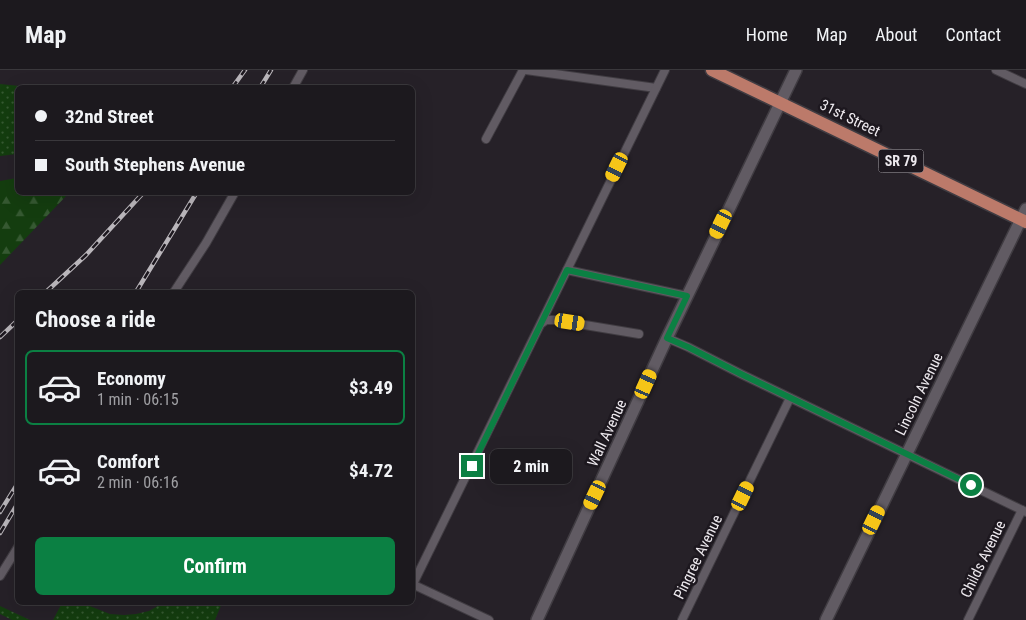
<!DOCTYPE html>
<html lang="en">
<head>
<meta charset="utf-8">
<style>
  :root { --surface:#1c191e; --page:#252227; --text:#f1f3f6; --muted:#a0a0a4; --line:#3a383c; --accent:#0b8043 }
  body { margin:0; font-family:"Roboto Condensed",sans-serif; background:var(--page); color:var(--text); height:100vh; display:flex; flex-direction:column; font-size:19px; white-space:nowrap }
  * { box-sizing:border-box; margin:0 }
  p { font-size:16px; color:var(--muted) }
  .icon { flex:none; width:28px; height:28px; fill:none; stroke:currentColor; stroke-width:2; stroke-linecap:round; stroke-linejoin:round }
  .map { position:relative; flex:1; overflow:hidden }
  .drawer { position:absolute; left:15px; top:220px; width:400px; height:315px; display:flex; flex-direction:column; background:var(--surface); border-radius:8px; box-shadow:0 5px 20px #0002,0 0 0 1px var(--line) }
  .drawer>* { flex:none }
  .banner { position:absolute; left:15px; top:15px; width:400px; height:110px; border-radius:8px; box-shadow:0 5px 20px #0002,0 0 0 1px var(--line); display:grid; align-content:center; height:110px; padding:0 20px; background:var(--surface) }
  .end { position:absolute; width:22px; height:22px; margin:-11px; border:6px solid #0b8043; background:#fff; box-shadow:0 0 0 2px #fff }
  .from { border-radius:50% }
  .bubble { position:absolute; height:35px; border-radius:8px; background:var(--surface); box-shadow:0 5px 20px #0002,0 0 0 1px var(--line); font-size:16px; font-weight:700; line-height:35px; text-align:center }
  .car { position:absolute; width:15px; height:30px; margin:-15px -8px; border-radius:6px; box-shadow:0 0 4px 1px #0007; background:linear-gradient(#f5c518 24%,#345 0 40%,#f5c518 0 76%,#345 0 86%,#f5c518 0) }
  .banner b { display:flex; align-items:center; gap:18px; height:48px; font-size:19px }
  .banner b+b { border-top:1px solid var(--line) }
  .banner i { width:12px; height:12px; background:var(--text) }
  ul { padding:0; list-style:none }
  li { display:flex; align-items:center; gap:15px; height:75px; margin:0 10px 8px; padding:0 10px; border:2px solid transparent; border-radius:8px }
  li div { flex:1 }
  li b { display:block; font-size:19px }
  li em { font-style:normal; font-weight:700 }
  li.active { border-color:var(--accent) }
  li>.icon { width:45px; height:45px; stroke-width:1.5 }
  h2 { padding:0 20px; font-size:22px; line-height:60px }
  .action { display:flex; gap:10px; margin-top:auto; padding:10px 20px }
  .action a { flex:1; height:58px; border-radius:8px; background:var(--accent); color:#fff; font-size:20px; font-weight:700; line-height:58px; text-align:center }
  header { display:flex; align-items:center; gap:30px; box-sizing:border-box; height:70px; padding:0 25px; background:var(--surface); border-bottom:1px solid var(--line) }
  header strong { font-size:24px }
  nav { display:flex; gap:28px; margin-inline-start:auto; font-size:18px }
  .map>svg:first-child { display:block }
  .grass { fill:url(#grass-dots) }
  .forest { fill:url(#forest-firs) }
  .lines { fill:none; stroke-linecap:round; stroke-linejoin:round }
  .street-casing { stroke:#403c42; stroke-width:10 }
  .secondary-casing { stroke:#403c42; stroke-width:14 }
  .primary-casing { stroke:#403c42; stroke-width:15 }
  .street { stroke:#615b63; stroke-width:8 }
  .secondary { stroke:#615b63; stroke-width:11 }
  .primary { stroke:#bc7a6a; stroke-width:12 }
  .rail-casing { stroke:#bab6bb; stroke-width:4.5 }
  .rail { stroke:#1d181f; stroke-width:2.5; stroke-dasharray:8; stroke-linecap:butt }
  .route { stroke:#0b8043; stroke-width:6 }
  .labels { text-anchor:middle; dominant-baseline:central; stroke-width:5; stroke-linejoin:round; paint-order:stroke }
  .shield { fill:#1d181f; stroke:#afaab0; stroke-width:1 }
  .shield-label { font-size:14px; font-weight:bold; fill:#ede9ee }
  .street-label { font-size:15px; fill:#ede9ee; stroke:#1d181f }
</style>
</head>
<body>
<header>
<strong>Map</strong>
<nav><a>Home</a><a>Map</a><a>About</a><a>Contact</a></nav>
</header>
<div class="map">
<svg width="1026" height="550" viewBox="0 0 1026 550">
  <defs>
    <pattern id="grass-dots" width="8" height="8" patternUnits="userSpaceOnUse" patternTransform="scale(1.25)"><rect width="8" height="8" fill="#143d0f"/><path d="M2 2h.1M6 6h.1" fill="none" stroke="#365932" stroke-width="1.8" stroke-linecap="round"/></pattern>
    <pattern id="forest-firs" width="22" height="20" patternUnits="userSpaceOnUse" patternTransform="scale(1.25)"><rect width="22" height="20" fill="#143d0f"/><path d="M5 1l3.5 6h-7zM16 11l3.5 6h-7z" fill="#365932"/></pattern>
  </defs>
  <rect width="100%" height="100%" fill="#262128"/>
  <g class="grass">
    <path d="M0 14 29 17 18 18 17 84 0 86Z"/>
    <path d="M62 533H82L110 544 124 545 136 544 149 541 163 533H222L215 550H53Z"/>
    <path d="M0 536 30 550H12L0 544Z"/>
  </g>
  <path class="forest" d="M17 108 18 122 69 123 0 195V111Z"/>
  <g class="lines">
    <defs>
      <g id="street">
        <path d="M526 0 656 18"/>
        <path d="M996 0 1026 14"/>
        <path d="M293 18 303 0"/>
        <path d="M486 69 523 0"/>
        <path d="M567 200 687 226"/>
        <path d="M174 222 206 173 235 122"/>
        <path d="M542 253 546 250H555L639 264"/>
        <path d="M667 268 688 277 741 304 1026 442"/>
        <path d="M0 506 18 477"/>
        <path d="M412 514 489 550"/>
        <path d="M413 514 665 0"/>
        <path d="M682 550 790 328"/>
        <path d="M968 550 1022 440"/>
      </g>
      <g id="secondary">
        <path d="M537 550 667 268 796 0"/>
        <path d="M826 550 1026 139"/>
      </g>
      <path id="primary" d="M712 0 1026 152"/>
    </defs>
    <use href="#street" class="street-casing"/>
    <use href="#secondary" class="secondary-casing"/>
    <use href="#primary" class="primary-casing"/>
    <use href="#street" class="street"/>
    <use href="#secondary" class="secondary"/>
    <use href="#primary" class="primary"/>
    <defs>
      <g id="rail">
        <path d="M232 18 245 0"/>
        <path d="M260 18 271 0"/>
        <path d="M46 222 86 185 144 122"/>
        <path d="M136 222 197 122"/>
        <path d="M0 267 18 250"/>
        <path d="M0 442 18 413"/>
        <path d="M0 463 18 433"/>
      </g>
    </defs>
    <use href="#rail" class="rail-casing"/>
    <use href="#rail" class="rail"/>
  </g>
  <g class="lines">
    <path class="route" d="M472 396 567 200 687 226 667 268 688 277 741 304 971 415"/>
  </g>
  <g class="labels">
    <rect class="shield" x="878.5" y="79.5" width="45" height="23" rx="4"/>
    <g class="shield-label">
      <text x="901" y="91">SR 79</text>
    </g>
    <g class="street-label">
      <text transform="translate(850 48) rotate(26)">31st Street</text>
      <text transform="translate(919 324) rotate(-64)">Lincoln Avenue</text>
      <text transform="translate(607 363) rotate(-65)">Wall Avenue</text>
      <text transform="translate(698 487) rotate(-64)">Pingree Avenue</text>
      <text transform="translate(983 489) rotate(-64)">Childs Avenue</text>
    </g>
  </g>
</svg>
<i class="end from" style="left:971px;top:415px"></i>
<i class="end" style="left:472px;top:396px"></i>
<div class="bubble" style="left:490px;top:379px;width:82px">2 min</div>
<i class="car" style="left:617px;top:97px;rotate:206deg"></i>
<i class="car" style="left:721px;top:154px;rotate:206deg"></i>
<i class="car" style="left:570px;top:252px;rotate:99deg"></i>
<i class="car" style="left:646px;top:314px;rotate:24deg"></i>
<i class="car" style="left:595px;top:425px;rotate:205deg"></i>
<i class="car" style="left:743px;top:426px;rotate:26deg"></i>
<i class="car" style="left:874px;top:450px;rotate:26deg"></i>
<div class="banner">
<b><i class="from"></i>32nd Street</b>
<b><i></i>South Stephens Avenue</b>
</div>
<section class="drawer">
<h2>Choose a ride</h2>
<ul>
<li class="active"><svg class="icon" aria-label="car" viewBox="0 0 24 24"><path d="M5 17H2v-5l4-1 3-4h7l3 4 3 1v5h-3M9 17h6M6 11h13"/><circle cx="7" cy="17" r="2"/><circle cx="17" cy="17" r="2"/></svg><div><b>Economy</b><p>1 min · 06:15</p></div><em>$3.49</em></li>
<li><svg class="icon" aria-label="car" viewBox="0 0 24 24"><path d="M5 17H2v-5l4-1 3-4h7l3 4 3 1v5h-3M9 17h6M6 11h13"/><circle cx="7" cy="17" r="2"/><circle cx="17" cy="17" r="2"/></svg><div><b>Comfort</b><p>2 min · 06:16</p></div><em>$4.72</em></li>
</ul>
<div class="action"><a>Confirm</a></div>
</section>
</div>
</body>
</html>
